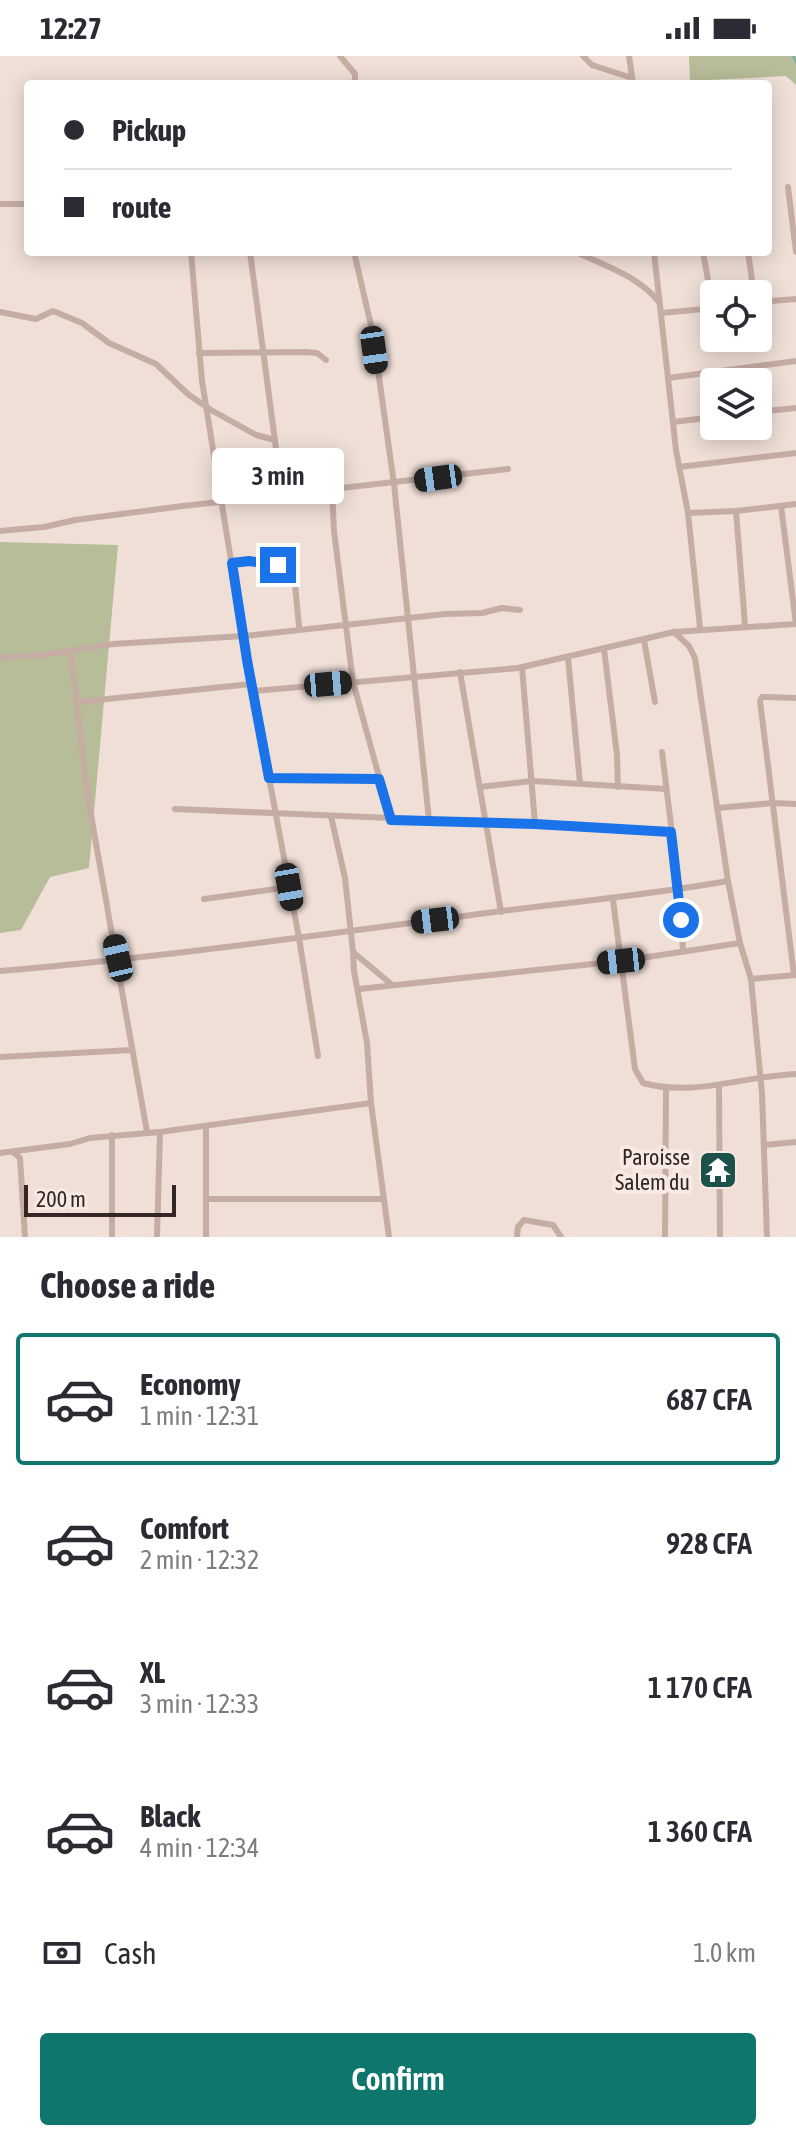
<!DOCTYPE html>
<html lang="en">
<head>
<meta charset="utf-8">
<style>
  :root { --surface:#fff; --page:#f7f7f7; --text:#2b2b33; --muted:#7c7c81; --line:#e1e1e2; --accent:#0f766e }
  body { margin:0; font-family:"Asap Condensed",sans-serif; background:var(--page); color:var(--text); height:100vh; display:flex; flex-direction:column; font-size:30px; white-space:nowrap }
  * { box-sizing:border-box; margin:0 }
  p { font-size:26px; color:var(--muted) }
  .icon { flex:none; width:44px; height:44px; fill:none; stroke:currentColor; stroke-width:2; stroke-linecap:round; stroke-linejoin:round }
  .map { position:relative; height:1181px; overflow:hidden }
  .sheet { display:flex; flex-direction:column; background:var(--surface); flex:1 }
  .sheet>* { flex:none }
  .banner { position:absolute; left:24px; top:24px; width:748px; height:176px; border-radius:8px; box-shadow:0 4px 20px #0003; display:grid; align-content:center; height:176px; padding:0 40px; background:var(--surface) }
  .buttons { position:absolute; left:700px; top:224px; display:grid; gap:16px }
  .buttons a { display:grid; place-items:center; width:72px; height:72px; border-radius:8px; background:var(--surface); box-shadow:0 4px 20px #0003; font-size:40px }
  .scale { position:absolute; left:24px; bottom:20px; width:152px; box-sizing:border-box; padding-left:8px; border:4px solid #322725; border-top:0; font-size:22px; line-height:28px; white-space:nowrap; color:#322725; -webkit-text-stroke:6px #f8eae3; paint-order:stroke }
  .end { position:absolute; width:36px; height:36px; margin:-18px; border:10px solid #1a73e8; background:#fff; box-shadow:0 0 0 4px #fff }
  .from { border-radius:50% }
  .bubble { position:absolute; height:56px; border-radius:8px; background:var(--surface); box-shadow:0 4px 20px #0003; font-size:26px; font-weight:600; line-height:56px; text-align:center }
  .car { position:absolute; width:24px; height:48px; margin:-24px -12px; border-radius:10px; box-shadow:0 0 6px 2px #0007; background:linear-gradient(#222 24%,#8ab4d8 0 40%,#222 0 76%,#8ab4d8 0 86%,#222 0) }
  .banner b { display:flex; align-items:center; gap:28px; height:76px; font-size:30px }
  .banner b+b { border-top:2px solid var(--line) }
  .banner i { width:20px; height:20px; background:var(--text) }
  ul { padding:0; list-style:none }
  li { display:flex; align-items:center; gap:24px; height:132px; margin:0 16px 12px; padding:0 24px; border:4px solid transparent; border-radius:8px }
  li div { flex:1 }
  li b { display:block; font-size:30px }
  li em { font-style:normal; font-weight:600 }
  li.on { border-color:var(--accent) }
  li>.icon { width:72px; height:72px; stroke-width:1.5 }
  h2 { padding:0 40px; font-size:36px; line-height:96px }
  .pay { display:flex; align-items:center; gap:20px; height:88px; padding:0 40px; font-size:30px }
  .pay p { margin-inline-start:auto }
  .button { display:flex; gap:16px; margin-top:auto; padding:16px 40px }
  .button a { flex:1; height:92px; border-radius:8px; background:var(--accent); color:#fff; font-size:32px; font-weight:600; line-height:92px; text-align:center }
  .status { display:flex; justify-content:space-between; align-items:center; height:56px; padding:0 40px; background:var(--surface); direction:ltr }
  .status svg { height:22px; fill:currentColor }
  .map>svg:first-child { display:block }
  .green { fill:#b7bd98 }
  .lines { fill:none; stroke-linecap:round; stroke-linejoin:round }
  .stream { stroke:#77aba4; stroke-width:2 }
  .minor { stroke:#c6ada4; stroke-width:6 }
  .route { stroke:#1a73e8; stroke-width:10 }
  .labels { text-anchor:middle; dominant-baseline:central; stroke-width:8; stroke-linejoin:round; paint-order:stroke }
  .poi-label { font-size:22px; fill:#322725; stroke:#f8eae3; text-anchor:end }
</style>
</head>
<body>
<div class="status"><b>12:27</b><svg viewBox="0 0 49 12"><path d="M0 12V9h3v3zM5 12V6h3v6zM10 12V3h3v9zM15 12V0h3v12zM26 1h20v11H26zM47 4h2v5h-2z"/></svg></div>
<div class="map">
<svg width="796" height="1181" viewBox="0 0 796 1181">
  <rect width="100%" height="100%" fill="#efdfd7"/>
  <g class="green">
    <path d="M689 0H796V29L786 20 690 25Z"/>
    <path d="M0 486 118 489 89 812 50 821 21 874 0 877Z"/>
  </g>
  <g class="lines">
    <path class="stream" d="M793 0 796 6"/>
    <g class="minor">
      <path d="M340 0 355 18V28"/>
      <path d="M583 0 592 9 632 22"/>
      <path d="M629 0 633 28"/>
      <path d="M788 131 796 196"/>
      <path d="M0 148H28"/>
      <path d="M191 196 202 325 247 604 299 882 318 1000"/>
      <path d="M250 196 277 400 291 438"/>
      <path d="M354 196 373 278 394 428 429 764"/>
      <path d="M576 196C606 210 638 220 659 246"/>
      <path d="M654 196 676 394 688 457 700 572"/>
      <path d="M703 196 713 252"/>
      <path d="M748 196 754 238"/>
      <path d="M758 246 796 243"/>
      <path d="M0 256 36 263 53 255 82 267 109 287 156 308 189 339 211 354 256 379 275 384"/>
      <path d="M662 257 714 252"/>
      <path d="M199 297 306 296 317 297 326 304"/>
      <path d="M668 322 796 305"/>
      <path d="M758 356 796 352"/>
      <path d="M673 366 714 361"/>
      <path d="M679 411 796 397"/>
      <path d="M332 435 334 475 353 626 391 764"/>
      <path d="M781 450 796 568"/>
      <path d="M736 455 745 569"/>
      <path d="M688 457 736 455 796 448"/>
      <path d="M0 475 44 471 75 464 183 450 508 413"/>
      <path d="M232 507 249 505 289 511 295 529 299 570"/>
      <path d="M674 576 689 590 695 602 728 825 740 887 751 923 762 1037 767 1181"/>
      <path d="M644 584 655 646"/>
      <path d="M604 593 617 699 618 731"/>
      <path d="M70 595C76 633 79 672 84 711 90 761 101 812 109 862L147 1076"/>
      <path d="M0 602 43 599 113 588 244 580 445 558 482 557 502 552 520 554"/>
      <path d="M568 602 580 727"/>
      <path d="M522 611 535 768"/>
      <path d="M460 616 501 856"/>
      <path d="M253 635 518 612 674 576 796 568"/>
      <path d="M78 646 251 628"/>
      <path d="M662 696 679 834 683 894"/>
      <path d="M269 722 379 723"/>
      <path d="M480 731 532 725 666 733"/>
      <path d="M717 752 774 747 796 748"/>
      <path d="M175 753 535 768 671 776"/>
      <path d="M331 760 345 822 353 896 391 928"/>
      <path d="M204 843 289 831"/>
      <path d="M613 844 635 1013 643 1027C694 1041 744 1020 796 1018"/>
      <path d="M0 915C153 902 305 881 457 861 548 848 638 841 728 825"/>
      <path d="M794 919 760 645 762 641H766L796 642"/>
      <path d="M751 923 796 919"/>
      <path d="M359 933 621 905 740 887"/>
      <path d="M0 1001 132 994"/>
      <path d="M719 1029 720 1181"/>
      <path d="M371 1047 389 1181"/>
      <path d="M206 1070V1181"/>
      <path d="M112 1079V1181"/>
      <path d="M764 1089 796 1086"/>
      <path d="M13 1096 20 1102 25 1181"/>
      <path d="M0 1097 70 1088 90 1082 160 1076 371 1047 367 987 354 915 353 896"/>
      <path d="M206 1143H382"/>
      <path d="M157 1181 160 1076"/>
      <path d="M517 1181 518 1171 524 1164 553 1169 561 1181"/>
      <path d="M665 1181 666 1033"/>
    </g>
  </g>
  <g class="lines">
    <path class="route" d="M278 509 249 505 232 507 247 604 269 722 379 723 391 764 535 768 671 776 681 864"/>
  </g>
  <defs>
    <symbol id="temple-square" viewBox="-11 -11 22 22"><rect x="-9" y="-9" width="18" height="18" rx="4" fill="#1d514c" stroke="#f8eae3"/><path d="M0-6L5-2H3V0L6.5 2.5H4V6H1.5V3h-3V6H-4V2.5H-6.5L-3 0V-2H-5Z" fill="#fff"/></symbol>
  </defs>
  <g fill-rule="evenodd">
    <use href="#temple-square" x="696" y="1092" width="44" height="44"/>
  </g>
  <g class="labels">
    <g class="poi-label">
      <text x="690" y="1101">Paroisse<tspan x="690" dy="25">Salem du</tspan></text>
    </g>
  </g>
</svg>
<div class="buttons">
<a><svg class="icon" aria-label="locate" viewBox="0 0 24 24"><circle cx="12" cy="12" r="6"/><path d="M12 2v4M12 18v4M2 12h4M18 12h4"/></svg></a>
<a><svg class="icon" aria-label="layers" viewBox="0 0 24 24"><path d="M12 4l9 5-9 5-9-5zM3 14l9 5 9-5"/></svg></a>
</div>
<div class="scale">200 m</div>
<i class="end from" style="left:681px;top:864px"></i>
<i class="end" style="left:278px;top:509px"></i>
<div class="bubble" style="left:212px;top:392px;width:132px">3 min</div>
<i class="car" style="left:374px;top:294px;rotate:172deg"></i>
<i class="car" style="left:438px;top:422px;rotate:262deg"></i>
<i class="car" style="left:328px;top:628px;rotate:85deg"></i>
<i class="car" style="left:289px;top:831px;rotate:170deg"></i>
<i class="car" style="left:435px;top:864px;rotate:263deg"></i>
<i class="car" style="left:118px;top:902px;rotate:347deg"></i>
<i class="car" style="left:621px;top:905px;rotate:264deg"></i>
<div class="banner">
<b><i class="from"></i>Pickup</b>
<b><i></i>route</b>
</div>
</div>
<section class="sheet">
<h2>Choose a ride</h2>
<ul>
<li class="on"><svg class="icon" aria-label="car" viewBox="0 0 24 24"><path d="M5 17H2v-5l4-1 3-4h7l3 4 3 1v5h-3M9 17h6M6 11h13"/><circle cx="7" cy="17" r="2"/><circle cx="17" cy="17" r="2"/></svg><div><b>Economy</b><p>1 min · 12:31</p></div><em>687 CFA</em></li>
<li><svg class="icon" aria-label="car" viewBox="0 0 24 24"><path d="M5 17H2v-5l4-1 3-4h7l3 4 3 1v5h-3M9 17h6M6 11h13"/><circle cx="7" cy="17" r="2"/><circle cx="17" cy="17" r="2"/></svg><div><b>Comfort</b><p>2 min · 12:32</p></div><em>928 CFA</em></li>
<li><svg class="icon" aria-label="car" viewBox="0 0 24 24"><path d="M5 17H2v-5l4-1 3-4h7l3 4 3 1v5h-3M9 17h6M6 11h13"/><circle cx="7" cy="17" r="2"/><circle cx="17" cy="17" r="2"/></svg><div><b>XL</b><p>3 min · 12:33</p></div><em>1 170 CFA</em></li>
<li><svg class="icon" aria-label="car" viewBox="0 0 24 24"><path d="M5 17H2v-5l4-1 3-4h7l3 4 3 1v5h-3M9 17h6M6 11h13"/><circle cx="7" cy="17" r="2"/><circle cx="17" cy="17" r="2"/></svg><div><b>Black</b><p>4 min · 12:34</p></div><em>1 360 CFA</em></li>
</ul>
<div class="pay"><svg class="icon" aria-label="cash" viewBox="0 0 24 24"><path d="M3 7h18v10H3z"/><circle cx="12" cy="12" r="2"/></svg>Cash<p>1.0 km</p></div>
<div class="button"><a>Confirm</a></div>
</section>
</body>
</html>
